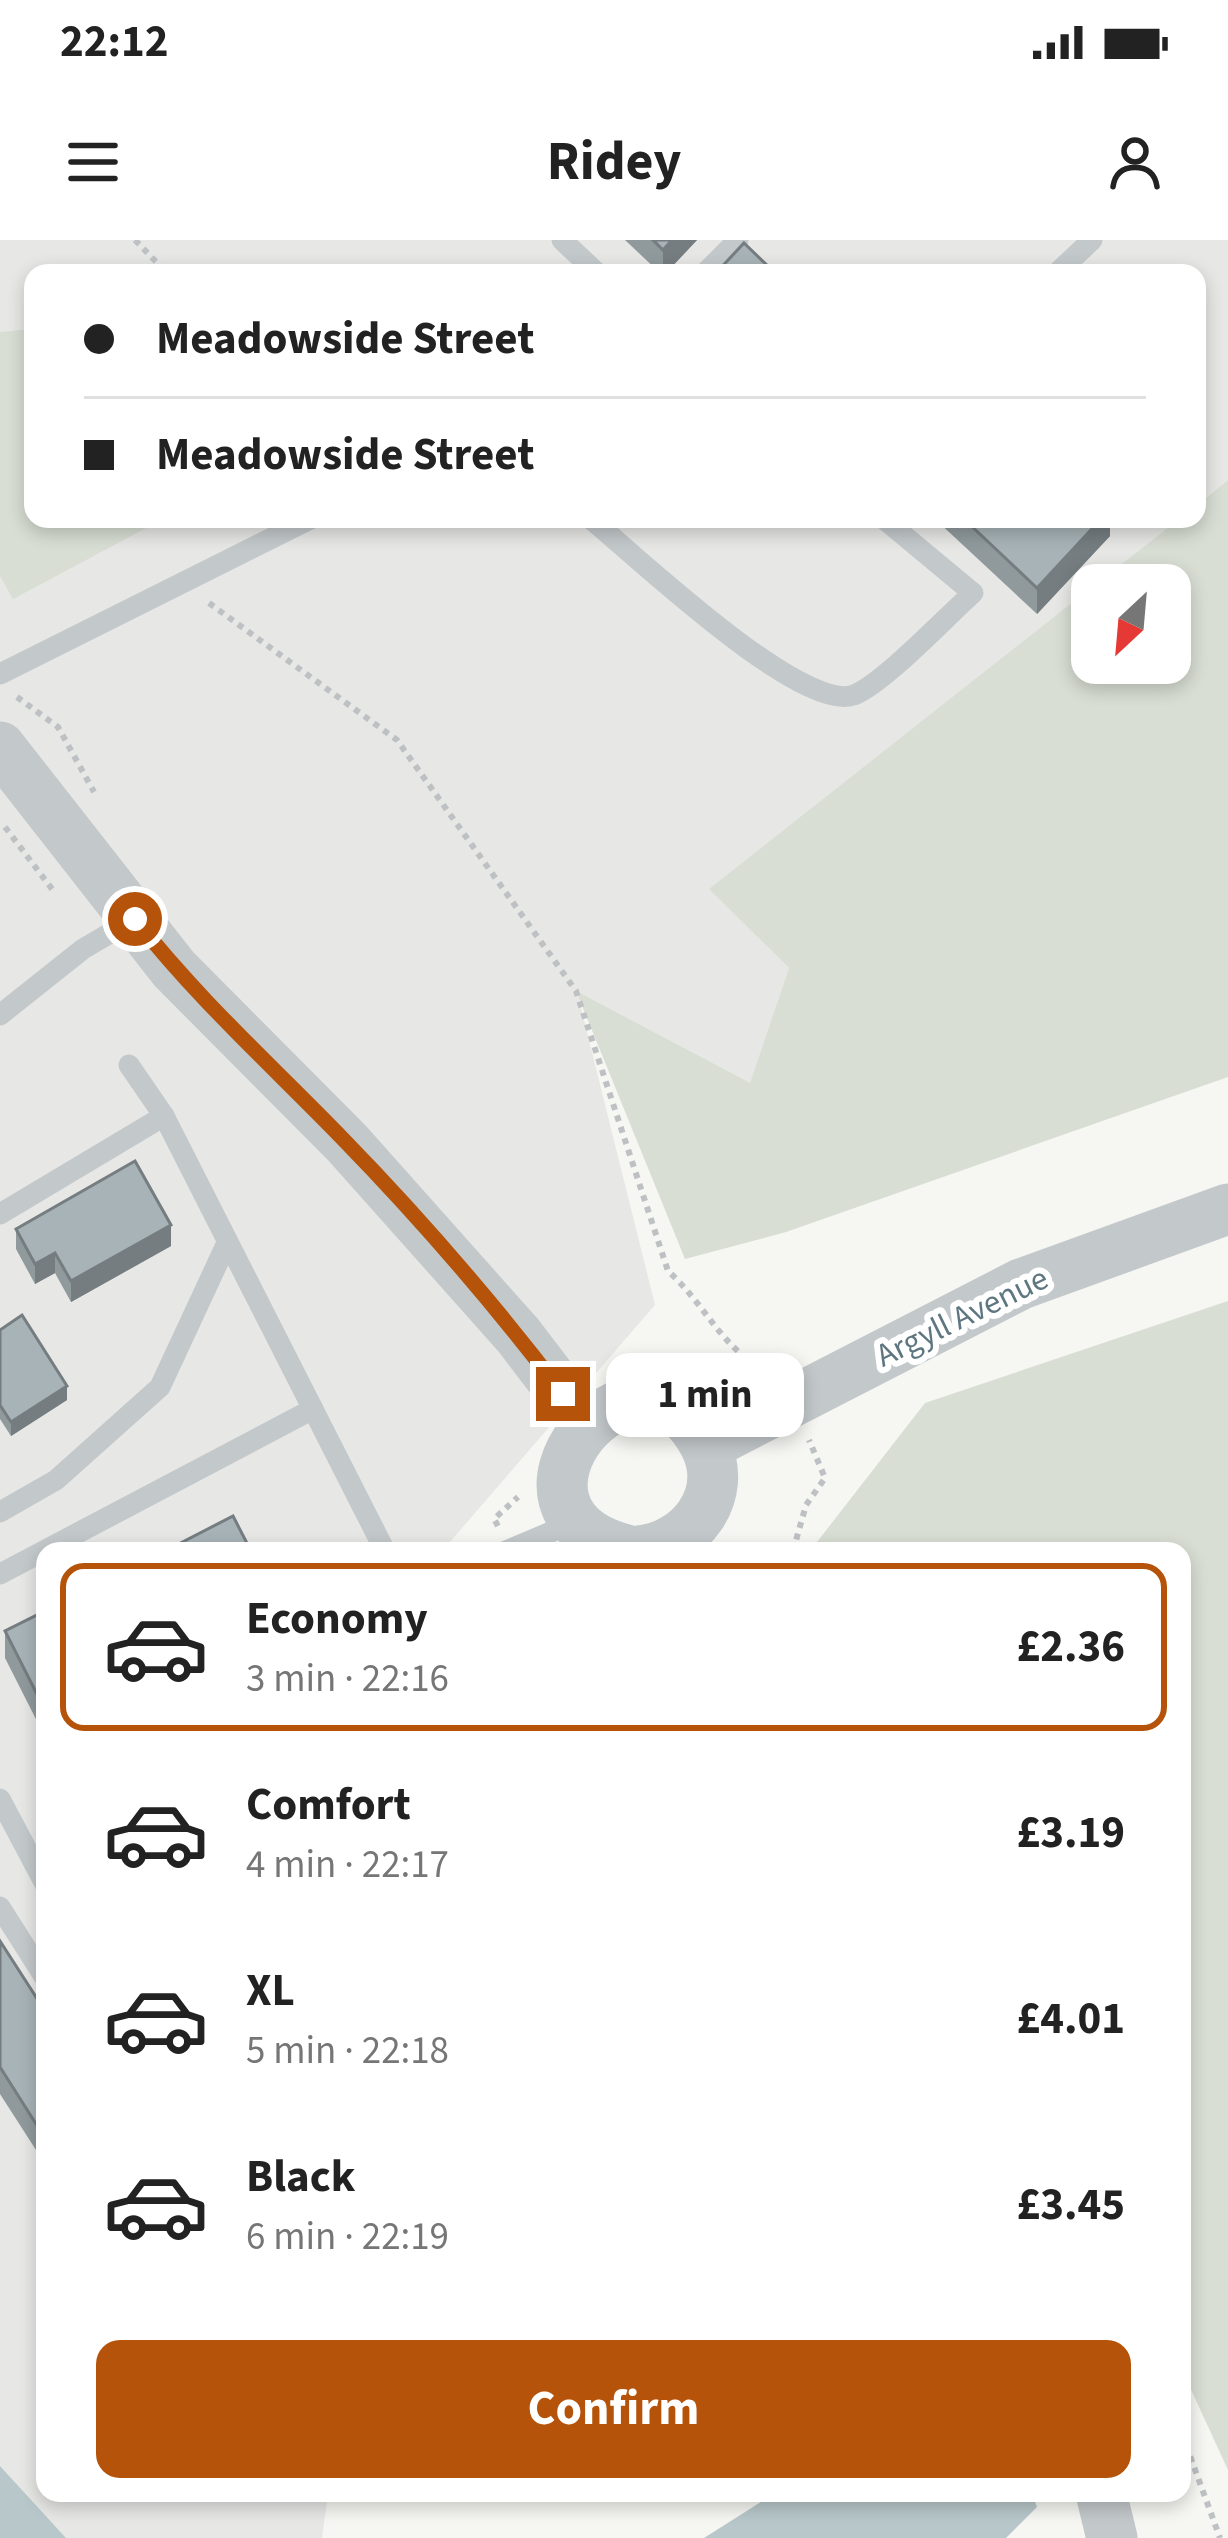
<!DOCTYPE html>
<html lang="en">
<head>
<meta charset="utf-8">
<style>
  :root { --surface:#fff; --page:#f6f6f6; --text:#222; --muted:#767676; --line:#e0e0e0; --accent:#b45309 }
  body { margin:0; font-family:"Source Sans 3",sans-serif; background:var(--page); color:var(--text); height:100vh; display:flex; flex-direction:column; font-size:45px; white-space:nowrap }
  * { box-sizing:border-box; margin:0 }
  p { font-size:39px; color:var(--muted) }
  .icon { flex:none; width:66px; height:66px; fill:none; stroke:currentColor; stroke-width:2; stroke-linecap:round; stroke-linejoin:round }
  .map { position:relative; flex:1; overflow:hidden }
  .side { position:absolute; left:36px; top:1302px; width:1155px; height:960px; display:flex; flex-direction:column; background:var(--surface); border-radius:24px; box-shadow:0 6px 18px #0003 }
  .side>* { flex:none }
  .hud { position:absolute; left:24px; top:24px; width:1182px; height:264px; border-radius:24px; box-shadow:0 6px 18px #0003; display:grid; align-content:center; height:264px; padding:0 60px; background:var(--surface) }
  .needle { width:78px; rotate:206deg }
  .controls { position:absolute; left:1071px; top:324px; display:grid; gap:24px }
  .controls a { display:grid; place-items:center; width:120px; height:120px; border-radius:24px; background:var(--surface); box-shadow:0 6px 18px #0003; font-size:60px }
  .end { position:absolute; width:54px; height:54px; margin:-27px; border:15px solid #b45309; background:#fff; box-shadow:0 0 0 6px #fff }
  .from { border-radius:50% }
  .bubble { position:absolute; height:84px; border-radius:24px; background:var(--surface); box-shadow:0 6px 18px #0003; font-size:39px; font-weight:700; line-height:84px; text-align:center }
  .hud b { display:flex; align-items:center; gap:42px; height:114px; font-size:45px }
  .hud b+b { border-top:3px solid var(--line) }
  .hud i { width:30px; height:30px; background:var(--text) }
  ul { padding:21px 0 0; list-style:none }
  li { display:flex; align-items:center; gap:36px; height:168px; margin:0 24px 18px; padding:0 36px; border:6px solid transparent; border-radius:24px }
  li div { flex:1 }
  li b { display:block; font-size:45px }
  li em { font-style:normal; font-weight:700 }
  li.selected { border-color:var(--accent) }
  li>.icon { width:108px; height:108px; stroke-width:1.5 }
  .cta { display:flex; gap:24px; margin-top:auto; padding:24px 60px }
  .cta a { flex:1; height:138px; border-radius:24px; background:var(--accent); color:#fff; font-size:48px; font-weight:700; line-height:138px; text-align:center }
  .status { display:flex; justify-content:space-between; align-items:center; height:84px; padding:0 60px; background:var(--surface); direction:ltr }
  .status svg { height:33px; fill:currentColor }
  header { display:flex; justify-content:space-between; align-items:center; height:156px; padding:0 60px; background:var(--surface); font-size:54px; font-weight:700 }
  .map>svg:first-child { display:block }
  .built { fill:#e7e7e5 }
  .green { fill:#d8ded3 }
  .water { fill:#b8c8ca }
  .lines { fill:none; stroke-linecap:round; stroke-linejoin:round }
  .path { stroke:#bec1c3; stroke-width:6; stroke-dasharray:6 6; stroke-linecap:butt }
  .service { stroke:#c3c8cb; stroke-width:21 }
  .tertiary { stroke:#c3c8cb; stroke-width:51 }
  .wall { fill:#909a9d }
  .shaded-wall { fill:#757d80 }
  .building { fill:#a7b3b7; stroke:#757d80; stroke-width:3 }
  .route { stroke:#b45309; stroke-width:15 }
  .labels { text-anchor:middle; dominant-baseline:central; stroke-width:12; stroke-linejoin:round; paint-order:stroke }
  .street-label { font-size:33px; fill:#5e7680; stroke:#fff }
</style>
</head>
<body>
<div class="status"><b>22:12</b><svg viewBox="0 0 49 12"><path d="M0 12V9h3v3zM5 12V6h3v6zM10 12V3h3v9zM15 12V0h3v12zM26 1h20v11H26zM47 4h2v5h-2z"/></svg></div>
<header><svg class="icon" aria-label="menu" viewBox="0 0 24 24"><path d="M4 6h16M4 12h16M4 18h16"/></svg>Ridey<svg class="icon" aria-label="person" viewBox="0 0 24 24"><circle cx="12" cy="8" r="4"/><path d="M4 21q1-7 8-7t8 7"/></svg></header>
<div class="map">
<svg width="1228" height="2298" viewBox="0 0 1228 2298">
  <rect width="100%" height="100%" fill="#f6f6f2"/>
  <path class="built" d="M0 0H1228V240L1197 265V33H33V279H1179L710 649 789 728 750 844 577 752 655 1065 442 1311H45V2253H328L322 2298H66L0 2226Z"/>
  <g class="green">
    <path d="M33 89V279H163L13 359 0 336V92Z"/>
    <path d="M1228 240V837L786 992 685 1019 576 751 750 843 789 728 709 649 1092 347V423H1170V345H1095L1179 279H1197V265Z"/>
    <path d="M1228 1061V2230L1182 2130V1311H810L925 1163Z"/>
  </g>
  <g class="water">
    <path d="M0 2226 66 2298H0Z"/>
    <path d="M775 2253H1032L1037 2267 1006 2298H704Z"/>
  </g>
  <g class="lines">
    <g class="path">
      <path d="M135 0 167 33"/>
      <path d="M209 363 397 500 576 751 668 1031C704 1063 721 1107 764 1130"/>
      <path d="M17 457 58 487 94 552"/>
      <path d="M5 587 55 653"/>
      <path d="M498 1286 494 1279 518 1257"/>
      <path d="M793 1311 806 1265 825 1238 809 1200"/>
      <path d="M1182 2194 1220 2298"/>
    </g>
    <g class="service">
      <path d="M562 0 597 33"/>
      <path d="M705 33 738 0"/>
      <path d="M1057 33 1092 0"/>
      <path d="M591 279C635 315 802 474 854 455 884 443 946 377 973 353L884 279"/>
      <path d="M0 434 310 279"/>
      <path d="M0 775 83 709 134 679"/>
      <path d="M129 825 164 876 385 1311"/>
      <path d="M0 974 164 876"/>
      <path d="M0 1272 56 1240 160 1147 226 1005"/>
      <path d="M506 1311 577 1281"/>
      <path d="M0 1334 313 1169"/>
      <path d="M0 1559 45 1644"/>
      <path d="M0 1667 45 1738"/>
    </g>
    <g class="tertiary">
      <path d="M0 507 174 729 347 903 518 1095 586 1184"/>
      <path d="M706 1206 1021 1044 1228 969"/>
      <path d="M630 1311C468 1273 638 1073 705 1205 730 1256 690 1306 639 1311"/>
      <path d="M1101 2253 1112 2298"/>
    </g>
  </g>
  <g class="wall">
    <path d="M625 0H697L666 33H660Z"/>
    <path d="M935 279H1110V296L1037 374Z"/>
    <path d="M16 989 171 1006 71 1062 55 1033 35 1044 16 1009Z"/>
    <path d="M0 1090 67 1160 11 1196 0 1179Z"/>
    <path d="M45 1371V1497L5 1418V1391Z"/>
    <path d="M0 1701 45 1771V1924L0 1854Z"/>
  </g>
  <g class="shaded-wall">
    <path d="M672 0H697L666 33H663V10Z"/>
    <path d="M1101 279H1110V296L1037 374V348Z"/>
    <path d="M171 985V1006L71 1062V1041Z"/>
    <path d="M55 1013V1033L35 1044V1024Z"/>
    <path d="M67 1146V1160L11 1196V1182Z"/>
  </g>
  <g class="building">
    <path d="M653 0H672L663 10Z"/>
    <path d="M744 3 775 33H716Z"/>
    <path d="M964 279H1101L1037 348Z"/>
    <path d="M135 921 171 985 71 1041 55 1013 35 1024 16 989Z"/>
    <path d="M22 1075 67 1146 11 1182 0 1165V1090Z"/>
    <path d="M233 1276 251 1311H165Z"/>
    <path d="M45 1371V1470L5 1391Z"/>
    <path d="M0 1701 45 1771V1898L0 1827Z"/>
  </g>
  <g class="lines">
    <path class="route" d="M135 679C197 758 272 826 342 898 420 978 495 1065 563 1154"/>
  </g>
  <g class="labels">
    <g class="street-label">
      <text transform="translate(962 1077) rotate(-26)">Argyll Avenue</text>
    </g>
  </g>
</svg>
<div class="controls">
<a><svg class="needle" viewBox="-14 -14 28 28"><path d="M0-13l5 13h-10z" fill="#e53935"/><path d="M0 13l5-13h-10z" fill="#767676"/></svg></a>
</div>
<i class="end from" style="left:135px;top:679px"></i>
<i class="end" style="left:563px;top:1154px"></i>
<div class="bubble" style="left:606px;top:1113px;width:198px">1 min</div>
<div class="hud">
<b><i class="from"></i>Meadowside Street</b>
<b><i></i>Meadowside Street</b>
</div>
<section class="side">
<ul>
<li class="selected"><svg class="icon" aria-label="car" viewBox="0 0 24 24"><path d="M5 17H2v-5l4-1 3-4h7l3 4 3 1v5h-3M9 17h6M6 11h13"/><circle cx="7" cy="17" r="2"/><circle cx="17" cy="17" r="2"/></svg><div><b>Economy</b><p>3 min · 22:16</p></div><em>£2.36</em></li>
<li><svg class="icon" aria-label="car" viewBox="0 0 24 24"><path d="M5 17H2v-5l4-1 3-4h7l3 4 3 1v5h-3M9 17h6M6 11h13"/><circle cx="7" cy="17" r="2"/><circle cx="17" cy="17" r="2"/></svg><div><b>Comfort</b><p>4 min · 22:17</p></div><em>£3.19</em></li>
<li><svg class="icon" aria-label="car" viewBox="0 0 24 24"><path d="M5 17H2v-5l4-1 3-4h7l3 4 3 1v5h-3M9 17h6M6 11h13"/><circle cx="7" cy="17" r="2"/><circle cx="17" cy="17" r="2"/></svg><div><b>XL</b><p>5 min · 22:18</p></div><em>£4.01</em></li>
<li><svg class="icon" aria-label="car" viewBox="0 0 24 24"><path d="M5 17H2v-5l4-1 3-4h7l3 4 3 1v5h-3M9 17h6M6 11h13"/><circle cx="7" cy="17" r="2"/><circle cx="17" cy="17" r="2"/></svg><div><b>Black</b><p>6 min · 22:19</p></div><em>£3.45</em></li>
</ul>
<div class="cta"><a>Confirm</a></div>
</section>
</div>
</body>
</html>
